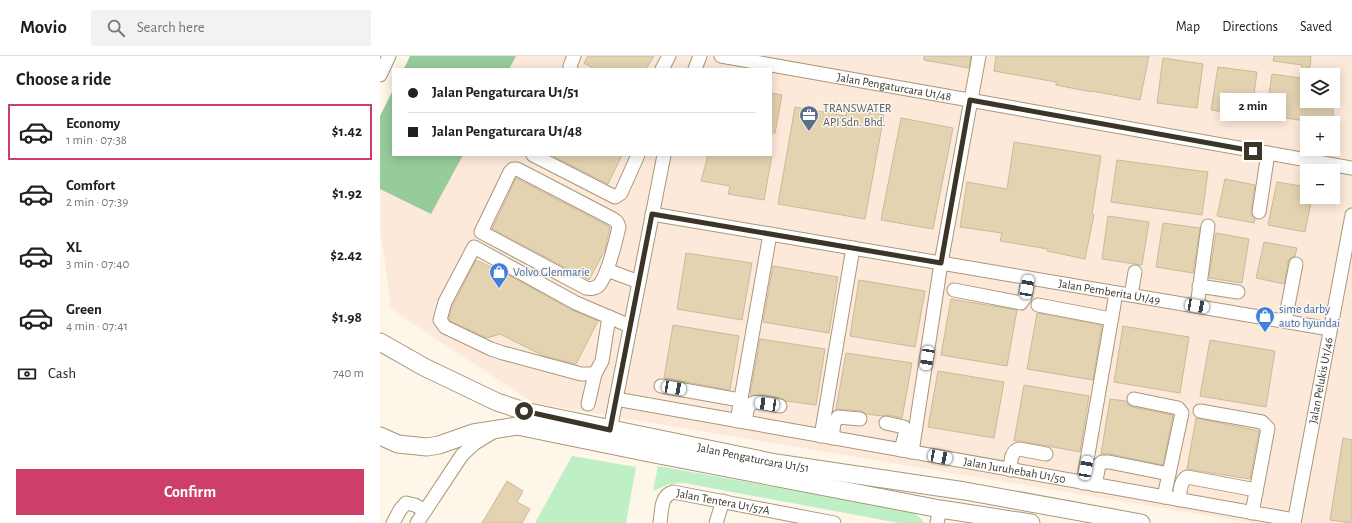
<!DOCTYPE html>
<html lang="en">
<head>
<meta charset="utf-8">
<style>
  :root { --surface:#fff; --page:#f2f2f2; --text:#202124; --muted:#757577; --line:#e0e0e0; --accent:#cd3f69 }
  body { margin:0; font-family:"Alegreya Sans",sans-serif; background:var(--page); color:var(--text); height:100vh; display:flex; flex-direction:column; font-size:15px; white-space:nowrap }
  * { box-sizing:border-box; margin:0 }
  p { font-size:13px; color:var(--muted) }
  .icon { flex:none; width:22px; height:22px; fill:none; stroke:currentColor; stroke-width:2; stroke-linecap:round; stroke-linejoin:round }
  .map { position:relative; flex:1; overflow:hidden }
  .side { display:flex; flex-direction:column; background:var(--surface); width:380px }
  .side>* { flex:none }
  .hud { position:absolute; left:12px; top:12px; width:380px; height:88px; border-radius:0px; box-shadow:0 2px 10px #0003; display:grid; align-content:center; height:88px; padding:0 16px; background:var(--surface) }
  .controls { position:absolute; left:920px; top:12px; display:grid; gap:8px }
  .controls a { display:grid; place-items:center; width:40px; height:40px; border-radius:0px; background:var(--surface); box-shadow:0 2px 10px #0003; font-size:20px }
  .end { position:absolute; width:18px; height:18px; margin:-9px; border:5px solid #3b3528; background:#fff; box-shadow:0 0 0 2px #fff }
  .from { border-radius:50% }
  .bubble { position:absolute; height:28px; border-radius:0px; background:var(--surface); box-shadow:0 2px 10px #0003; font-size:13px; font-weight:700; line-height:28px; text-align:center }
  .car { position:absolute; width:12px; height:24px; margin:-12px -6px; border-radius:5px; box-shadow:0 0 3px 1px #0007; background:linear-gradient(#fff 24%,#345 0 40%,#fff 0 76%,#345 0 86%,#fff 0) }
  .hud b { display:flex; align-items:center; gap:14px; height:38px; font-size:15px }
  .hud b+b { border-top:1px solid var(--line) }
  .hud i { width:10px; height:10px; background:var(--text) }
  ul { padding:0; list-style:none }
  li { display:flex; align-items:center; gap:12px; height:56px; margin:0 8px 6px; padding:0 8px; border:2px solid transparent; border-radius:0px }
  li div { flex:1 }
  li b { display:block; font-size:15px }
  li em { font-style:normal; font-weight:700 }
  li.active { border-color:var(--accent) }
  li>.icon { width:36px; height:36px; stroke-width:1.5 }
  h2 { padding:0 16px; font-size:18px; line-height:48px }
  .pay { display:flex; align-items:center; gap:10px; height:44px; padding:0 16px; font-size:15px }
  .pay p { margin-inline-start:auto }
  .primary-button { display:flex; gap:8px; margin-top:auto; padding:8px 16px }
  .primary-button a { flex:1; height:46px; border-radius:0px; background:var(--accent); color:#fff; font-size:16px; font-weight:700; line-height:46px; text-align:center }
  header { display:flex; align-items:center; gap:24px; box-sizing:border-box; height:56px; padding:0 20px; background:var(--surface); border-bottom:1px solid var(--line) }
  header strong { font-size:19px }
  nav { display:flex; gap:22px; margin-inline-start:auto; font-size:14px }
  .search { width:280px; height:36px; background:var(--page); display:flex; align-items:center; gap:10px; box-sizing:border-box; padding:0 14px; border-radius:0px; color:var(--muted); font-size:15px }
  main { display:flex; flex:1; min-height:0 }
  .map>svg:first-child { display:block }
  .industrial { fill:#fde9da; fill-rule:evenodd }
  .green { fill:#bff0c5 }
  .forest { fill:#96cb9c }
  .building { fill:#e3d3b1; stroke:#c9ba99 }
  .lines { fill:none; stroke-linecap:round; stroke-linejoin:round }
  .minor-casing { stroke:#a89879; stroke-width:15 }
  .major-casing { stroke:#a89879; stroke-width:19 }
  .minor { stroke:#fff; stroke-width:13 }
  .major { stroke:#fff; stroke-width:17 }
  .route { stroke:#3b3528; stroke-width:5 }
  .labels { text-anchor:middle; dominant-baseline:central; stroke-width:3; stroke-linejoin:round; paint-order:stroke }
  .street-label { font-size:12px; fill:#3b3528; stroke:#fdf6e9 }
  .service-label { font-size:12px; fill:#4e5e75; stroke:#fdf6e9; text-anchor:start }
  .shop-label { font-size:12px; fill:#366cbe; stroke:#fdf6e9; text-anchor:start }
</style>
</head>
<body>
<header>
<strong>Movio</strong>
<div class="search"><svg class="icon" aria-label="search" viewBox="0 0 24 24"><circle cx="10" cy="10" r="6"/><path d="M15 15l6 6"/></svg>Search here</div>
<nav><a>Map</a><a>Directions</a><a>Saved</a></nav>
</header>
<main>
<section class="side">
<h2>Choose a ride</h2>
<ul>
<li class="active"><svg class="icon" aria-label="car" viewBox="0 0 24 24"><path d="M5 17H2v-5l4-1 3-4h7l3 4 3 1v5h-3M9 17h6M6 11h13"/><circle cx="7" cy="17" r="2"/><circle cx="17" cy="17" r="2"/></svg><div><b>Economy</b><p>1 min · 07:38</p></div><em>$1.42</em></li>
<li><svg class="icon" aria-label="car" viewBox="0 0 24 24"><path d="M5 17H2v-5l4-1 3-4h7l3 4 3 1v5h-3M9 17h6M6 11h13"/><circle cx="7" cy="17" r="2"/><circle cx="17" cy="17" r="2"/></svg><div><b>Comfort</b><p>2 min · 07:39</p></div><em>$1.92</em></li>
<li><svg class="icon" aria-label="car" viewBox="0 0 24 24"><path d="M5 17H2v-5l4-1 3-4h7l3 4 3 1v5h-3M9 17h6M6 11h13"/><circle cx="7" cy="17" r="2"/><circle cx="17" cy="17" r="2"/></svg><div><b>XL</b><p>3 min · 07:40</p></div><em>$2.42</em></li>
<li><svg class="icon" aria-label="car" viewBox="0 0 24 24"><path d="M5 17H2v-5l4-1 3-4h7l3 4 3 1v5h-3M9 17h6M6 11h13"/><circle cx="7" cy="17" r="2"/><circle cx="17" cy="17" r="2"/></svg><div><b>Green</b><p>4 min · 07:41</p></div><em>$1.98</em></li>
</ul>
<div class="pay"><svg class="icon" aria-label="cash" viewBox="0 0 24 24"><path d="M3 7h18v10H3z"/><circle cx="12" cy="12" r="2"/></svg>Cash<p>740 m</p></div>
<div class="primary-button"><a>Confirm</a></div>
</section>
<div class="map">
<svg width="972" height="467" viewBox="0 0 972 467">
  <rect width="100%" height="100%" fill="#fdf6e9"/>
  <path class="industrial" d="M66 0H972V467H872L153 347 11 253 0 170V131L16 99H391V13H60ZM927 19H953V45H927ZM927 67H953V93H927ZM927 115H953V141H927Z"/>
  <g class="green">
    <path d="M192 400 256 411 246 467H155Z"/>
    <path d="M278 410 534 456 541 463 544 467H519L304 427 289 428 273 435Z"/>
  </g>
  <g class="forest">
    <path d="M30 0H136L129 13H24Z"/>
    <path d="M13 34V99H83L51 158 0 133V60Z"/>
  </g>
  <g class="building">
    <path d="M208 0H274L266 13H214L204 7Z"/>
    <path d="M544 0H591L589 12 544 4Z"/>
    <path d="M616 0H769L760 44 712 35V36L676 29V26L614 15Z"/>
    <path d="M894 0H931L930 11H927V45H952L954 67H938L886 59 892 18 920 22 922 9 893 5Z"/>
    <path d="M783 2 823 8 817 52 777 47Z"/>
    <path d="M838 11 877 16 871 60 831 54Z"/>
    <path d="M391 37 402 39 395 77H391Z"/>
    <path d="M415 51 466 60 467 52 504 59 485 163 398 148Z"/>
    <path d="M521 62 573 72 553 173 501 164Z"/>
    <path d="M634 86 721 100 712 158 714 159 705 203 667 195 668 193 620 185 622 177 580 171 587 126 627 133Z"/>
    <path d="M171 99H242L228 128Z"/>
    <path d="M328 99H392L384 144 348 138 350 130 321 125Z"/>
    <path d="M737 104 828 116 822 159 731 146Z"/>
    <path d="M136 122 230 171 225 194 209 224 112 173Z"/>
    <path d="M845 123 875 129 871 155 872 159 875 163 874 167 837 160Z"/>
    <path d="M897 126 927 131V141H932L925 176 888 169Z"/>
    <path d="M728 160 769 166 762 209 722 203Z"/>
    <path d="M783 167 820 172 813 217 776 211Z"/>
    <path d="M836 177 869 183 862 227 829 222Z"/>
    <path d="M884 186 917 192 915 200 910 202 908 206 904 228 876 222Z"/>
    <path d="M306 197 372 207 362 264 297 253Z"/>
    <path d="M96 204 134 222 192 254 218 265 196 308 164 300 120 278 107 282 70 265 69 262 71 253Z"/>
    <path d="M393 210 458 221 449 277 383 266Z"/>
    <path d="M479 224 545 235 535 291 470 280Z"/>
    <path d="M571 243 637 254 627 310 561 299Z"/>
    <path d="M657 257 722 269 713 324 647 313Z"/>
    <path d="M293 269 359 280 350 334 284 322Z"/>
    <path d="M743 270 809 281 800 337 734 326Z"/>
    <path d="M380 283 445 293 436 349 406 345 401 342 384 339H370Z"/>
    <path d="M830 284 895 295 886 351 820 340Z"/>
    <path d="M466 297 532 307 522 362 508 359 502 360 486 358 481 355 456 353Z"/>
    <path d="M558 315 624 326 614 382 548 371Z"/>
    <path d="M644 329 709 340 700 396 640 385H634Z"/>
    <path d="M730 343 746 345 748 349 752 351 793 359 783 409 730 398H721Z"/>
    <path d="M816 362 879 375 870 423 807 413Z"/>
    <path d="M963 382 972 384V467L950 464Z"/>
    <path d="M127 425 143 435 137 446 150 453 142 467H102Z"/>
  </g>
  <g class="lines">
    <defs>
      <g id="minor">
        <path id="s1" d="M341 0 972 112"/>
        <path d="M191 13 190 10 194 0"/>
        <path d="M282 13 289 0"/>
        <path d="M315 13 320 0"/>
        <path d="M0 19 9 0"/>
        <path d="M153 99 235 141 241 137 258 99"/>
        <path d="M133 113H137L233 163 237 166 239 171C236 184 227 222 218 230 214 233 211 233 206 232L101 176 130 116Z"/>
        <path d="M879 156 888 97"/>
        <path id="s2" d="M272 158 950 273"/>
        <path d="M227 214 259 226"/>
        <path d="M819 230 858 236"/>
        <path d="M574 234 641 247 645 241 648 222"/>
        <path d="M751 239 755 216"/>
        <path d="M658 249 731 263"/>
        <path d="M817 250 828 170"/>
        <path d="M905 265 916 208"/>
        <path d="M215 318H201L123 297 111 293 65 271 60 264 65 246 94 191 196 247 250 270"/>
        <path d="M281 330 360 344"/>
        <path id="s3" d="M236 343 914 464"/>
        <path d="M754 343 798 352 802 357 784 441"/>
        <path d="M208 348 215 318 222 305 229 261"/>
        <path d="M820 355 882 366 888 372 872 457"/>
        <path d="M357 365 390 178"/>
        <path d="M366 366C366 362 366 354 369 350 374 342 391 349 400 350"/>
        <path d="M506 367 524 371 526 374 521 394"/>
        <path d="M230 374 284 99"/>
        <path d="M441 380 473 192"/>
        <path d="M452 382 454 367 458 361 480 363"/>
        <path d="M532 396 561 207 599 0"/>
        <path d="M630 414C631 406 630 396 639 393L666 398"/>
        <path d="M703 427 736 237"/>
        <path d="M715 429 719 409 722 406H729L789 418"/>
        <path d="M799 444C800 436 800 425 807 421L876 434"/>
        <path d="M13 467 20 454 26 447 35 449 45 455"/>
        <path d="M37 467 82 399 95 387 113 376"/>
        <path id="s4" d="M280 467C282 455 280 440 293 436L454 467"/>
        <path d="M336 467 343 445"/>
        <path d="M557 467 560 453"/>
        <path id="s5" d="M914 467 972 159"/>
      </g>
      <g id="major">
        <path id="s6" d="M0 286 44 311 117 346 144 355 396 407 585 435 761 467"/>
        <path d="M0 380 18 388 47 391 59 389 93 377 137 370 269 397 560 453 651 467"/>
      </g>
    </defs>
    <use href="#minor" class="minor-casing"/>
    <use href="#major" class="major-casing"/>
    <use href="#minor" class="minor"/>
    <use href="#major" class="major"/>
  </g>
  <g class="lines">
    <path class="route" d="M144 355 230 374 272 158 561 207 590 44 873 95"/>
  </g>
  <defs>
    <symbol id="office-pin" viewBox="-11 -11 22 30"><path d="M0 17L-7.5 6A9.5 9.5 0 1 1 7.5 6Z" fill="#5c6f8a" stroke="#fdf6e9"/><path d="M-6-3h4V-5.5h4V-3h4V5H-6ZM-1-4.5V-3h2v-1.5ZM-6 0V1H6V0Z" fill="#fff"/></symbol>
    <symbol id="shop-pin" viewBox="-11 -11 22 30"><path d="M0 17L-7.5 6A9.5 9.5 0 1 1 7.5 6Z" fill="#3f7fe0" stroke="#fdf6e9"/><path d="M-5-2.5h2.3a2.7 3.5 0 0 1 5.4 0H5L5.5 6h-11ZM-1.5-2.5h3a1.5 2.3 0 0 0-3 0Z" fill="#fff"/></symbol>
  </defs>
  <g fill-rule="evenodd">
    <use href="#office-pin" x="418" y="48" width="22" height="30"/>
    <use href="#shop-pin" x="108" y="205" width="22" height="30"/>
    <use href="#shop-pin" x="874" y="249" width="22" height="30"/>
  </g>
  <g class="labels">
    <g class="street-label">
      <text stroke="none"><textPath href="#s1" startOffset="176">Jalan Pengaturcara U1/48</textPath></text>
      <text stroke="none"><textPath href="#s2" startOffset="464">Jalan Pemberita U1/49</textPath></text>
      <text stroke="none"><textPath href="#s5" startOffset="145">Jalan Pelukis U1/46</textPath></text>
      <text stroke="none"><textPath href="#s6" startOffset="394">Jalan Pengaturcara U1/51</textPath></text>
      <text stroke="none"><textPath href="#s3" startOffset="405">Jalan Juruhebah U1/50</textPath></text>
      <text stroke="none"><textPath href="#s4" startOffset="87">Jalan Tentera U1/57A</textPath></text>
    </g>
    <g class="service-label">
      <text x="443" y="52">TRANSWATER<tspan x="443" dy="14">API Sdn. Bhd.</tspan></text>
    </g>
    <g class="shop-label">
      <text x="133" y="216">Volvo Glenmarie</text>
      <text x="899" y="253">sime darby<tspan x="899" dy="14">auto hyundai</tspan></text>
    </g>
  </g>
</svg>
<div class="controls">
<a><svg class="icon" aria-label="layers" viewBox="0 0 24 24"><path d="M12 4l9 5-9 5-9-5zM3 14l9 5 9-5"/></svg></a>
<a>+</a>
<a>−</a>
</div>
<i class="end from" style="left:144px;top:355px"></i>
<i class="end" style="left:873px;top:95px"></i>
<div class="bubble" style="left:840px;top:37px;width:66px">2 min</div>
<i class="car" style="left:647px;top:231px;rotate:10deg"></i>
<i class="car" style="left:817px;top:250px;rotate:100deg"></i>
<i class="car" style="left:547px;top:302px;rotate:189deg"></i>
<i class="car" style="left:294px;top:332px;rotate:100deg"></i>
<i class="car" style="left:387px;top:348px;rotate:278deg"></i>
<i class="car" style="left:560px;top:401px;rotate:101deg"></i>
<i class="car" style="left:706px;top:412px;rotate:10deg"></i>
<div class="hud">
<b><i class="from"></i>Jalan Pengaturcara U1/51</b>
<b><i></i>Jalan Pengaturcara U1/48</b>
</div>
</div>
</main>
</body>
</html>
